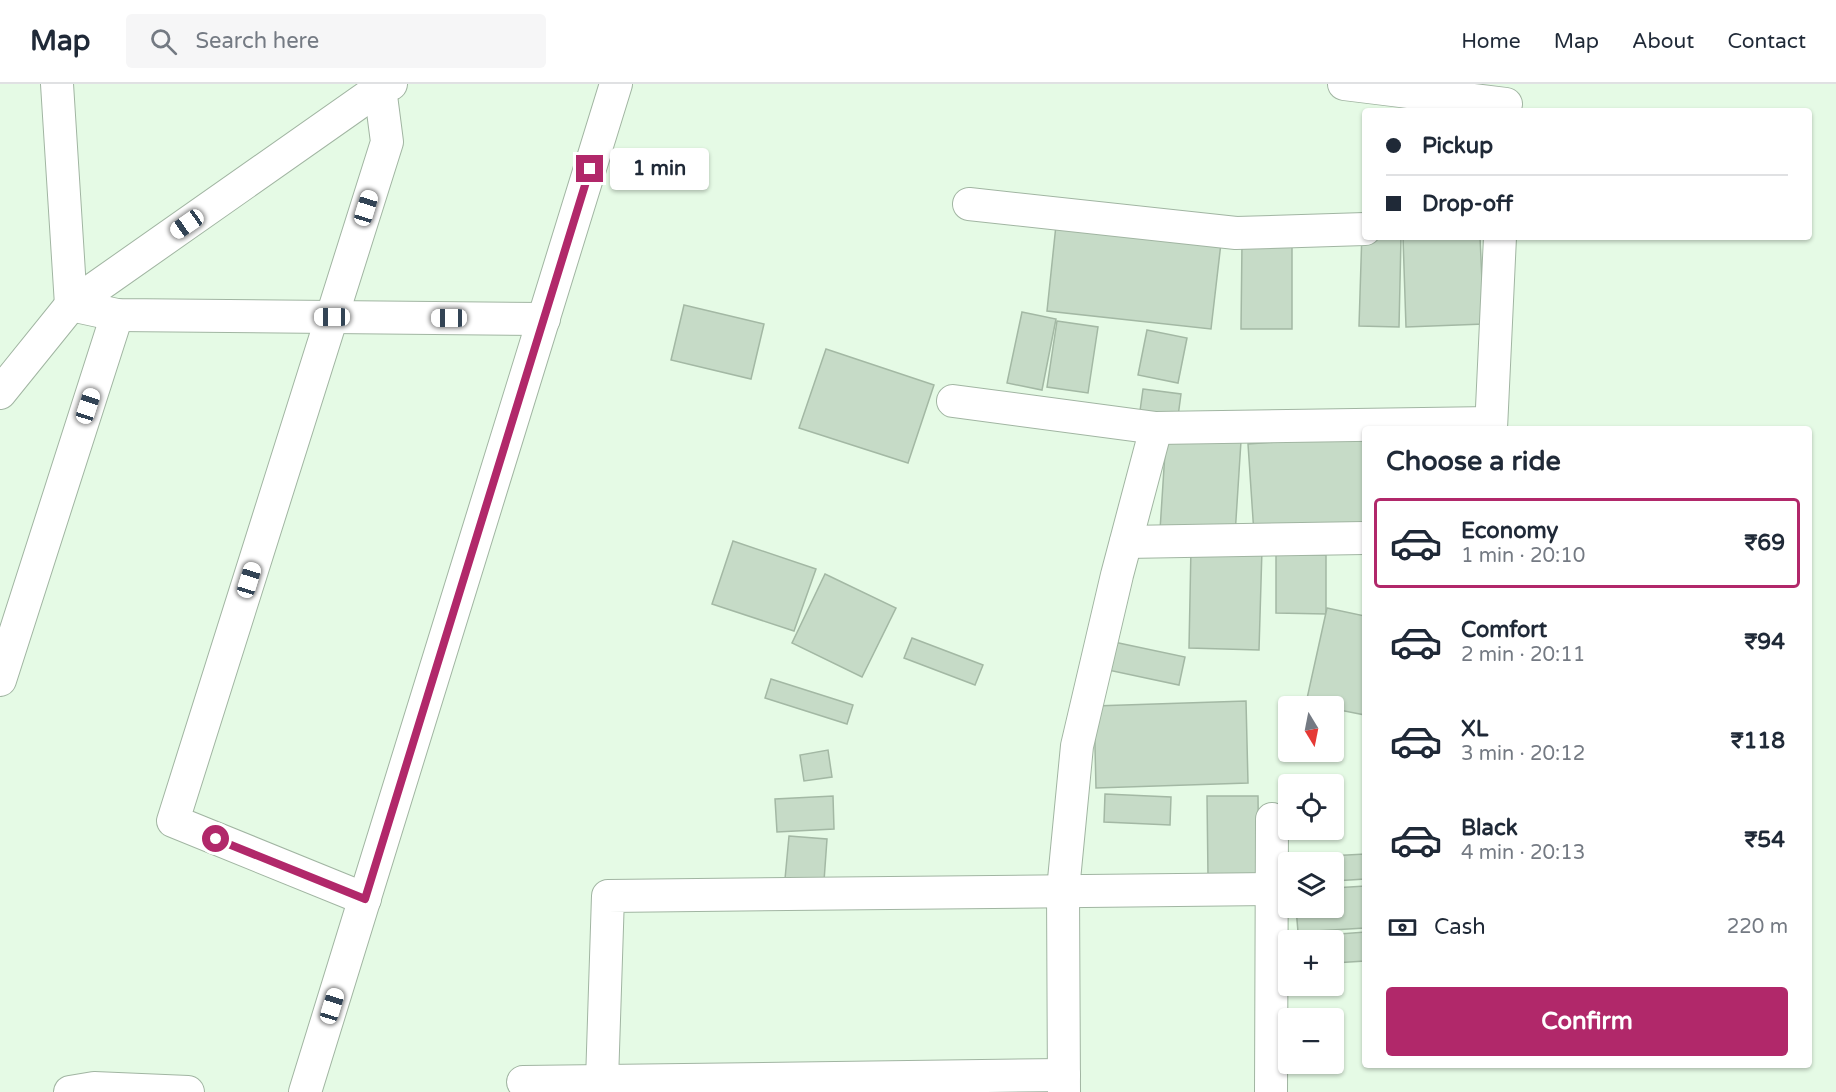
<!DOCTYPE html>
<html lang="en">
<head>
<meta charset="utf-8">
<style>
  :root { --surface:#fff; --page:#f6f6f7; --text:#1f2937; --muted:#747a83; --line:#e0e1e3; --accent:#b1286a }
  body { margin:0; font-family:"Varela Round",sans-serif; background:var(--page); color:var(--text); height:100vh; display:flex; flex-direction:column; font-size:22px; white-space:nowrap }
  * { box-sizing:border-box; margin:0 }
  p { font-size:20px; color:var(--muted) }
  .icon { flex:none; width:33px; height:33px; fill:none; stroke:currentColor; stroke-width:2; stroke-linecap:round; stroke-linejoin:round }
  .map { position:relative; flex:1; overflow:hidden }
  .sheet { position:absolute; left:1362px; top:342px; width:450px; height:642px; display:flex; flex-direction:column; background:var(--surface); border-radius:6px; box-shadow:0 2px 4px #0004 }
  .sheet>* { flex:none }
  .banner { position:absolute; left:1362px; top:24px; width:450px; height:132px; border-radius:6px; box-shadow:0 2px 4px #0004; display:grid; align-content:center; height:132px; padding:0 24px; background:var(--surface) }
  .needle { width:39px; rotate:170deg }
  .fabs { position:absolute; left:1278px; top:612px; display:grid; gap:12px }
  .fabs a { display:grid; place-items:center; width:66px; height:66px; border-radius:6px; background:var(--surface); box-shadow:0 2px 4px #0004; font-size:30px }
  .end { position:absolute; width:27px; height:27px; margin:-14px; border:8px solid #b1286a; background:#fff; box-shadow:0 0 0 3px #fff }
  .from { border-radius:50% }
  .bubble { position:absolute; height:42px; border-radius:6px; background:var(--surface); box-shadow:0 2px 4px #0004; font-size:20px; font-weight:700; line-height:42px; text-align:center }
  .car { position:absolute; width:18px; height:36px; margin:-18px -9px; border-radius:8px; box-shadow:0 0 4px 2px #0007; background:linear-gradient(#fff 24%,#345 0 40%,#fff 0 76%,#345 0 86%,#fff 0) }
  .banner b { display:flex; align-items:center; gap:21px; height:57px; font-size:22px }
  .banner b+b { border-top:2px solid var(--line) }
  .banner i { width:15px; height:15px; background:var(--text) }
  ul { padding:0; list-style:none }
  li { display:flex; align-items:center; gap:18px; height:90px; margin:0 12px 9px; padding:0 12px; border:3px solid transparent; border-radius:6px }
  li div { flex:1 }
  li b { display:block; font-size:22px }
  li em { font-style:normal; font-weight:700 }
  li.on { border-color:var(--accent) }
  li>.icon { width:54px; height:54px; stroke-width:1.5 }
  h2 { padding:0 24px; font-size:27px; line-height:72px }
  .pay { display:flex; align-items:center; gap:15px; height:66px; padding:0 24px; font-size:22px }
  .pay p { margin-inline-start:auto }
  .button { display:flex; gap:12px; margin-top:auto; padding:12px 24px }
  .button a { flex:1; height:69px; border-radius:6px; background:var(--accent); color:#fff; font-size:24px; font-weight:700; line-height:69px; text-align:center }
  header { display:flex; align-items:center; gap:36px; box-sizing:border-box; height:84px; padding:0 30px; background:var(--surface); border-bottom:2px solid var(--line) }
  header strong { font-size:28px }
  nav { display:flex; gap:33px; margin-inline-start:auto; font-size:21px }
  .search { width:420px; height:54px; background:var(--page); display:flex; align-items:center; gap:15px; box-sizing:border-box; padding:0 21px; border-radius:6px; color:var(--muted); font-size:22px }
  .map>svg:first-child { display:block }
  .building { fill:#c6dbc7; stroke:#a3b8a4; stroke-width:1.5 }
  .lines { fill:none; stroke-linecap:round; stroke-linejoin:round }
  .minor-casing { stroke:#a1b5a2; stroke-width:34 }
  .minor { stroke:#fff; stroke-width:32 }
  .route { stroke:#b1286a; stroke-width:8 }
</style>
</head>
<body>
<header>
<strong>Map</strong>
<div class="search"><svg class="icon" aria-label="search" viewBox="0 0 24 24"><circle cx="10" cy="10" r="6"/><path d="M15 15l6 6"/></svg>Search here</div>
<nav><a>Home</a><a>Map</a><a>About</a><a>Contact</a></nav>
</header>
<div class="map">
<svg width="1836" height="1008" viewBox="0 0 1836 1008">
  <rect width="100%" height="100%" fill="#e5fae5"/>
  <g class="building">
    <path d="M1056 141 1221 159 1211 245 1047 227Z"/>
    <path d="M1362 147 1365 153H1401L1399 243 1359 242Z"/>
    <path d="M1403 153H1480L1484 240 1406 243Z"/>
    <path d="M1242 159H1292V245H1241Z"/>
    <path d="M684 221 764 240 751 295 671 276Z"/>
    <path d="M1022 228 1056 235 1042 306 1007 299Z"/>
    <path d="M1057 237 1098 243 1088 309 1047 303Z"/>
    <path d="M1147 246 1187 254 1178 299 1138 291Z"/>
    <path d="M826 265 934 301 908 379 799 344Z"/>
    <path d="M1143 305 1181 310 1177 340 1139 334Z"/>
    <path d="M1365 352V443L1254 450 1248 360Z"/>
    <path d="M1166 353 1241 357 1235 451 1160 446Z"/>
    <path d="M733 457 816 485 794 547 712 520Z"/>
    <path d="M1191 463 1262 465 1259 566 1189 564Z"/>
    <path d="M1276 470 1326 471V530L1276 529Z"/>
    <path d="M825 490 896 524 862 593 792 559Z"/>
    <path d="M1327 524 1365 532V631L1334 625V622L1306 619Z"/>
    <path d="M912 554 983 581 975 601 904 574Z"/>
    <path d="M1114 558 1185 573 1179 601 1108 586Z"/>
    <path d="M771 595 853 621 847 640 765 614Z"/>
    <path d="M1246 617 1248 699 1096 704 1094 622Z"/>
    <path d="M828 666 832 693 804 697 800 671Z"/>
    <path d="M1105 710 1171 713 1170 741 1104 738Z"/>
    <path d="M833 712 834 745 777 748 775 715Z"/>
    <path d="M1207 712H1258L1259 791 1208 792Z"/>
    <path d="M789 752 827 755 824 797 785 795Z"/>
    <path d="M1365 770V795L1334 797V778H1292V774Z"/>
    <path d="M1365 802V844L1298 848 1296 824H1334V804Z"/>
    <path d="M1365 848V877L1334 879V856H1301V853Z"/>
  </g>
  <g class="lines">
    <defs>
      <g id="minor">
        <path d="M57 0 71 221 117 231 544 235"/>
        <path d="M1344 0 1506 20"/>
        <path d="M969 120 1236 149 1365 145"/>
        <path d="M0 309 71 221 380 4 391 0"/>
        <path d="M953 317 1156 344 1491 339"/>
        <path d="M1491 345 1500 153"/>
        <path d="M1126 458 1365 454"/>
        <path d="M0 596 117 231"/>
        <path d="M365 815 173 737 387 58 380 4"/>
        <path d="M602 997 608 812 1271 805"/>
        <path d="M523 998 1064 991"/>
        <path d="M70 1008 94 1004 188 1008"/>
        <path d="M305 1008 616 0"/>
        <path d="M1064 1008 1063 806 1077 662 1117 491 1156 344"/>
        <path d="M1271 1008 1272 735"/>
      </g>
    </defs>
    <use href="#minor" class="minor-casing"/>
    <use href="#minor" class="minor"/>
  </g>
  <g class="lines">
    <path class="route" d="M216 755 365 815 590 85"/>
  </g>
</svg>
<div class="fabs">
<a><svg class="needle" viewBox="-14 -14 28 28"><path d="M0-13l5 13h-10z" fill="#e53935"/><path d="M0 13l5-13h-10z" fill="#747a83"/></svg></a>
<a><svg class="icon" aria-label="locate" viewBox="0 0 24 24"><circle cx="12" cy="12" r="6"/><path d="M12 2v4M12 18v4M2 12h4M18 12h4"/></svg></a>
<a><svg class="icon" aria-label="layers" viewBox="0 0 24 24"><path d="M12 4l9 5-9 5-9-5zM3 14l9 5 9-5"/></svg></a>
<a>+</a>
<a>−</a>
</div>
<i class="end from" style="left:216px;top:755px"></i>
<i class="end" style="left:590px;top:85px"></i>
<div class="bubble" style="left:610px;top:64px;width:99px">1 min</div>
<i class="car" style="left:366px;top:124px;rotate:17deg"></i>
<i class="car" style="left:187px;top:140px;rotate:235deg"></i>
<i class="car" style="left:332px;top:233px;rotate:270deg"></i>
<i class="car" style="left:449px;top:234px;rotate:270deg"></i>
<i class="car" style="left:88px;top:322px;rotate:18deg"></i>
<i class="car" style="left:249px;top:496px;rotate:17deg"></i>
<i class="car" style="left:332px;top:922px;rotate:17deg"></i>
<div class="banner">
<b><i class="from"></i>Pickup</b>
<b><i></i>Drop-off</b>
</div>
<section class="sheet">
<h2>Choose a ride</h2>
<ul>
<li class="on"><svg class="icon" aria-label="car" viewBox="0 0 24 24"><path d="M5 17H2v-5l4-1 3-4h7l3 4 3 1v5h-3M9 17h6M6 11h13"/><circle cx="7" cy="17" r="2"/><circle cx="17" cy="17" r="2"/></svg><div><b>Economy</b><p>1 min · 20:10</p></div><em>₹69</em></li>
<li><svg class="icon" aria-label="car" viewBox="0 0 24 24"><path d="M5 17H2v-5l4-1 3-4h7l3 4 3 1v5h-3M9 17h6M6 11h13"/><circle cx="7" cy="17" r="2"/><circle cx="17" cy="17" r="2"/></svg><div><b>Comfort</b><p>2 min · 20:11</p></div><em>₹94</em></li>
<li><svg class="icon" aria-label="car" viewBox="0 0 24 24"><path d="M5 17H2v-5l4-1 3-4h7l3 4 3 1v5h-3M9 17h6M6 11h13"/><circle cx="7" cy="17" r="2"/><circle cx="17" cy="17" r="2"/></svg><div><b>XL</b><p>3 min · 20:12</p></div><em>₹118</em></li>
<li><svg class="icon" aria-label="car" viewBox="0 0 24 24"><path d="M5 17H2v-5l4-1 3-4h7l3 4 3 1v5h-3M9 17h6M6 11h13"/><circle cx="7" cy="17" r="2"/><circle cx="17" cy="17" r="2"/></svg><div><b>Black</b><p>4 min · 20:13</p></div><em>₹54</em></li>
</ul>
<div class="pay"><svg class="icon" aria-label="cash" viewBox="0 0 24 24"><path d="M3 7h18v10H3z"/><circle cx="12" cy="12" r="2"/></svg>Cash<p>220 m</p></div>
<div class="button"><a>Confirm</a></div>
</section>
</div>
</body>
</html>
